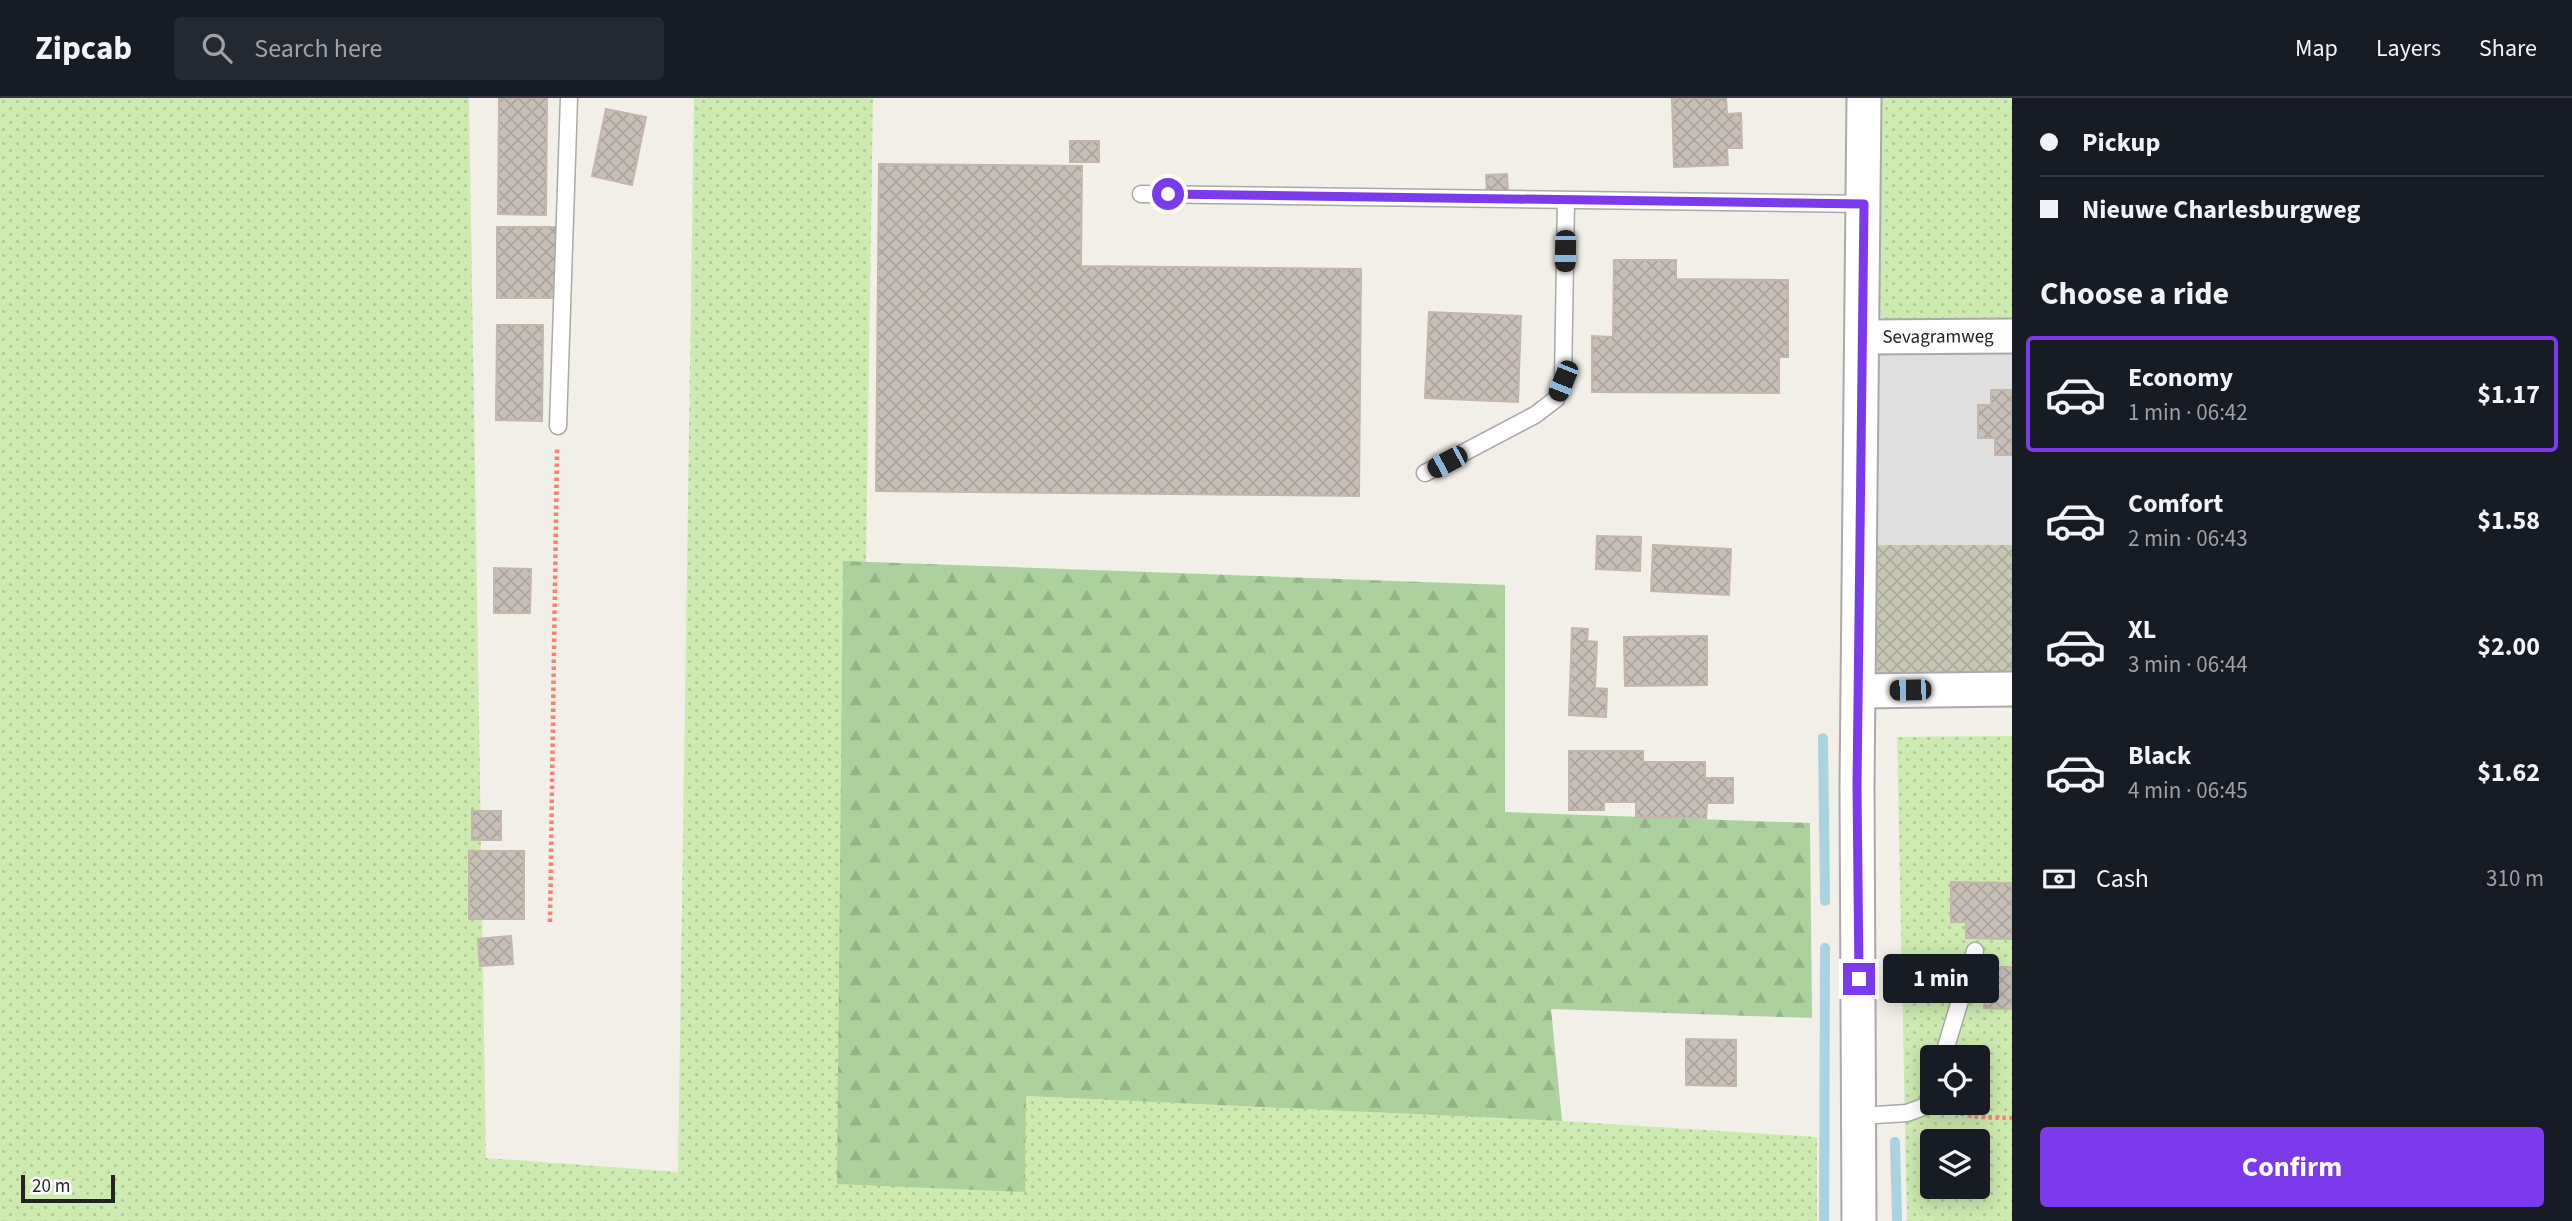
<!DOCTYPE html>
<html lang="en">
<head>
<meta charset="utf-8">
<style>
  :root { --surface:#171b24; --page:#242831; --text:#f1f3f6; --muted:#9ea1a6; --line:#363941; --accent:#7c3aed }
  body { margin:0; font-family:"Source Sans 3",sans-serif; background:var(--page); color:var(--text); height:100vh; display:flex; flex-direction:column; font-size:26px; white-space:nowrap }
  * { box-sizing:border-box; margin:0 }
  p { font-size:23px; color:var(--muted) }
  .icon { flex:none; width:38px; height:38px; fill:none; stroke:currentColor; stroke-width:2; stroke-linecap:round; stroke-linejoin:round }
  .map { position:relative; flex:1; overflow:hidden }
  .side { display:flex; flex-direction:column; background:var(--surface); width:560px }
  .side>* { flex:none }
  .top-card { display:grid; align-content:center; height:154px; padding:0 28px; background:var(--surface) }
  .fabs { position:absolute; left:1920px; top:947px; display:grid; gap:14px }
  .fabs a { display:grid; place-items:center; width:70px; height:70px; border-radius:7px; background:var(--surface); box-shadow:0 4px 18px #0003; font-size:35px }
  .scale { position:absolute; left:21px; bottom:18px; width:94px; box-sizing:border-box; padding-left:7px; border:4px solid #222; border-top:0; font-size:19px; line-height:24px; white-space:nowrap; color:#222; -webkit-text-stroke:5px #fff; paint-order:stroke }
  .end { position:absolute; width:32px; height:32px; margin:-16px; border:9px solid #7c3aed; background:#fff; box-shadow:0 0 0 4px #fff }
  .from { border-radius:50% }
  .bubble { position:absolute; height:49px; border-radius:7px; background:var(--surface); box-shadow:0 4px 18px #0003; font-size:23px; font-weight:700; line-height:49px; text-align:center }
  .car { position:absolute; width:21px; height:42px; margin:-21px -10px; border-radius:9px; box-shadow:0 0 5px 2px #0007; background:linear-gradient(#222 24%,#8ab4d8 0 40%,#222 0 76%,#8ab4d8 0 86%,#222 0) }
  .top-card b { display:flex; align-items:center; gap:24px; height:66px; font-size:26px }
  .top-card b+b { border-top:2px solid var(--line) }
  .top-card i { width:18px; height:18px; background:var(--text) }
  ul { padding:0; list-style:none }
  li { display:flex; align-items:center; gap:21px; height:116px; margin:0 14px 10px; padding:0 14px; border:4px solid transparent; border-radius:7px }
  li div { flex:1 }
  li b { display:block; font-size:26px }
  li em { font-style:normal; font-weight:700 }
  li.on { border-color:var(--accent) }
  li>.icon { width:63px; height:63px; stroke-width:1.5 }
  h2 { padding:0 28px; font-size:32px; line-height:84px }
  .pay { display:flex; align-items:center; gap:18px; height:77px; padding:0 28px; font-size:26px }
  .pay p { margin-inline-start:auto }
  .action { display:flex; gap:14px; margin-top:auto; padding:14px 28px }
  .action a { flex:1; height:80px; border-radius:7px; background:var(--accent); color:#fff; font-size:28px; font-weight:700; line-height:80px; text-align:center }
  header { display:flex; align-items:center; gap:42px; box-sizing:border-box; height:98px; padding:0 35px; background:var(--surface); border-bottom:2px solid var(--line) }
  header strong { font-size:33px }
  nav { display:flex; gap:38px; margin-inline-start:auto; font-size:24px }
  .search { width:490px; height:63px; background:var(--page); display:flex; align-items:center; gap:18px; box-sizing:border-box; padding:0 24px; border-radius:7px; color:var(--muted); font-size:26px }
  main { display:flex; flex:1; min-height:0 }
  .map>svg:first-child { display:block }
  .residential { fill:#e0dfdf }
  .construction { fill:url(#construction-cross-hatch) }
  .grass { fill:url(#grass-dots); fill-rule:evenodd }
  .forest { fill:url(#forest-firs) }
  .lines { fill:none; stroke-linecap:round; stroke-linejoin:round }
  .stream { stroke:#aad3df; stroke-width:10 }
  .building { fill:url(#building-cross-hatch); stroke:#c4b6ab; stroke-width:2 }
  .lane-casing { stroke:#a9a9a9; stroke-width:19 }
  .street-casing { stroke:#a9a9a9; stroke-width:37 }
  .path { stroke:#fa8072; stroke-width:4.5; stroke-dasharray:3.5 3.5; stroke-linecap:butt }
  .lane { stroke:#fff; stroke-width:16 }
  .street { stroke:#fff; stroke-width:33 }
  .route { stroke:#7c3aed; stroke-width:9 }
  .labels { text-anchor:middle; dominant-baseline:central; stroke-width:6; stroke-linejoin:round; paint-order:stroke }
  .street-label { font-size:19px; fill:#222; stroke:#fff }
</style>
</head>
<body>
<header>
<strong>Zipcab</strong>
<div class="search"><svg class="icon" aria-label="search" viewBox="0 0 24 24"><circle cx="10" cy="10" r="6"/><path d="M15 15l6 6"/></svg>Search here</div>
<nav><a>Map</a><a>Layers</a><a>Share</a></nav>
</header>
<main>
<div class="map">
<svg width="2012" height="1123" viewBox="0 0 2012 1123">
  <defs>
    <pattern id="construction-cross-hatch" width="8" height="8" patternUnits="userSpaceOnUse" patternTransform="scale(1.75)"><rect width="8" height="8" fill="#c7c7b4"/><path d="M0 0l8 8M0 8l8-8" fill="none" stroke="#abab9a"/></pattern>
    <pattern id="grass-dots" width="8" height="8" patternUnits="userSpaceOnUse" patternTransform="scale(1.75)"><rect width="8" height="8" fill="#cdebb0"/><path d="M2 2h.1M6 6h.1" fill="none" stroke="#b0c997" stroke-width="1.8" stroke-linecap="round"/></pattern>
    <pattern id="forest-firs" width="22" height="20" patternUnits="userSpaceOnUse" patternTransform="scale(1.75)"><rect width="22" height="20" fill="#add19e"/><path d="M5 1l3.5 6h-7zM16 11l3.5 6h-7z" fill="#95b388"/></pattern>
    <pattern id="building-cross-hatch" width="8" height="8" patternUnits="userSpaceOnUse" patternTransform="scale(1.75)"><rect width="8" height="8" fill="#c7bfb8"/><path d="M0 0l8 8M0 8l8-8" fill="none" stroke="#aba49e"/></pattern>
  </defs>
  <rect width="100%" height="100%" fill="#f2efe9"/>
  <path class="residential" d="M1864 0H2012V591L1859 593Z"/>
  <path class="construction" d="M1875 447H2012V581L1882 578 1874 569Z"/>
  <g class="grass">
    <path d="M0 0H469L486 1060 678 1074 694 0H873L866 464H843L1025 1094 1026 998 1562 1023 1817 1039V1123H0Z"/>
    <path d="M1879 0H2012V227H1900L1884 222 1878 208Z"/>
    <path d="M2012 638V1123H1907L1897 639ZM1932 959H1978V1004H1932ZM1932 1043H1978V1088H1932Z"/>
  </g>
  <path class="forest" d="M843 463 1505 487V714L1810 725 1812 920 1551 911 1562 1023 1026 998 1025 1094 837 1086Z"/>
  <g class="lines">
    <g class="stream">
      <path d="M1823 640 1825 803"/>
      <path d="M1895 1044 1897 1123"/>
      <path d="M1824 1123 1825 850"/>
    </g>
  </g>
  <g class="building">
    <path d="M499 0H547L546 117 498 116Z"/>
    <path d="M1672 0H1726L1727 16 1741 15 1742 50H1727L1728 67 1674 69Z"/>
    <path d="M606 11 646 19 632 87 592 78Z"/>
    <rect x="1070" y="43" width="29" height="21"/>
    <path d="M879 66 1082 68 1081 168 1361 171 1359 398 876 393Z"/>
    <path d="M1507 76 1508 94 1487 95 1486 77Z"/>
    <rect x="497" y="129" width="63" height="71"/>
    <path d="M1614 162H1676V181L1788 182V259H1779V295L1592 294V238L1613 239Z"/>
    <path d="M1429 214 1521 218 1518 304 1425 300Z"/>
    <path d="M497 227H543L542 323 496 322Z"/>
    <path d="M1991 292H2012V357H1995V340H1978V307H1991Z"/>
    <path d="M1597 438 1641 439 1640 473 1596 471Z"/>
    <path d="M1653 447 1731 451 1729 497 1651 493Z"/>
    <path d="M494 470 531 471 530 515H494Z"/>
    <path d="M1572 530 1588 531 1587 543 1597 544 1595 590 1607 591 1606 619 1569 617Z"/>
    <path d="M1707 538V587L1625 588 1624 539Z"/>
    <path d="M1569 653H1643V664H1705V680H1733V705H1707L1706 720 1636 719V704H1604V712H1569Z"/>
    <rect x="472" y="713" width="29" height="29"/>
    <rect x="469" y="753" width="55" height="68"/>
    <path d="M1951 784 2012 785V841L1966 840V824H1951Z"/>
    <path d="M511 838 513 866 480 868 478 841Z"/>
    <path d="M1985 869H2012V911L1984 910Z"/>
    <path d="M1686 941 1736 942V988L1686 987Z"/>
  </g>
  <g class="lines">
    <defs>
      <g id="lane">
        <path d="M1141 96 1864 106"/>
        <path d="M558 328 569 0"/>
        <path d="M1425 375 1535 317 1556 301 1563 283 1566 102"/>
        <path d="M1943 959 1975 853"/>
        <path d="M1860 1018 1907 1015 1926 1008 1932 990"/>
      </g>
      <g id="street">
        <path id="s1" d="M1864 239 2012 238"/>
        <path d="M1859 593 2012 591"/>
        <path d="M1859 1123 1857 688 1864 0"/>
      </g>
    </defs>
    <use href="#lane" class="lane-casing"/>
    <use href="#street" class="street-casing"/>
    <g class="path">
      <path d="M550 824 557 350"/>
      <path d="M1947 1013 1978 1019 2012 1020"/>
    </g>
    <use href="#lane" class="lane"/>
    <use href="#street" class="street"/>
  </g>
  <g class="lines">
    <path class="route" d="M1168 96 1864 106 1857 688 1859 881"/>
  </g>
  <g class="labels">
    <g class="street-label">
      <text stroke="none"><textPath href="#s1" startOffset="74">Sevagramweg</textPath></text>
    </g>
  </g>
</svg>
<div class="fabs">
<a><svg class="icon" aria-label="locate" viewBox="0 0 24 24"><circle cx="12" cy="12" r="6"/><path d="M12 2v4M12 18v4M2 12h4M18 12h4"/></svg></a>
<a><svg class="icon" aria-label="layers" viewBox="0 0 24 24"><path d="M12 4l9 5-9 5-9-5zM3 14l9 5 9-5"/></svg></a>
</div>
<div class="scale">20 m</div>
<i class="end from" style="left:1168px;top:96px"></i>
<i class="end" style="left:1859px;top:881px"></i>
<div class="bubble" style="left:1883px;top:856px;width:116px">1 min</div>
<i class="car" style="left:1565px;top:153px;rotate:181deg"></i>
<i class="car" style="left:1563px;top:283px;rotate:202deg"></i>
<i class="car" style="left:1447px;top:364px;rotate:242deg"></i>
<i class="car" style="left:1910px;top:592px;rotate:269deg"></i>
</div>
<section class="side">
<div class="top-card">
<b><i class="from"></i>Pickup</b>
<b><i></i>Nieuwe Charlesburgweg</b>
</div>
<h2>Choose a ride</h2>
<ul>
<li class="on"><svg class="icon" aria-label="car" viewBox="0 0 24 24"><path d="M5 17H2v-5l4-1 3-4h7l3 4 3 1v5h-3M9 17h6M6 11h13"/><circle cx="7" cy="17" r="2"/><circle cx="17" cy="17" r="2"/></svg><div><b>Economy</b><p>1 min · 06:42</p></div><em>$1.17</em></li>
<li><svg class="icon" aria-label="car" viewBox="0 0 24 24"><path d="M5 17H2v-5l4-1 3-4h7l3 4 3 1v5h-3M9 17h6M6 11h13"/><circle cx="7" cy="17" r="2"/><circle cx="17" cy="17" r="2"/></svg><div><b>Comfort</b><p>2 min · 06:43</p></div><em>$1.58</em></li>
<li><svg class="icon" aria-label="car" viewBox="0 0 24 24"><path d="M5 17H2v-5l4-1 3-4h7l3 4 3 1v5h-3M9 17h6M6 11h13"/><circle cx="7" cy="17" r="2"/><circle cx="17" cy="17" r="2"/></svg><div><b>XL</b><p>3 min · 06:44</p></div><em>$2.00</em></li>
<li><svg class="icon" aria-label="car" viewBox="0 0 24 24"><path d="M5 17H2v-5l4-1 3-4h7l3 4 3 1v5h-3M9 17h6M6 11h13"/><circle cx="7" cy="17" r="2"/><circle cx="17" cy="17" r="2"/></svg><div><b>Black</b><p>4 min · 06:45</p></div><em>$1.62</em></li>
</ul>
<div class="pay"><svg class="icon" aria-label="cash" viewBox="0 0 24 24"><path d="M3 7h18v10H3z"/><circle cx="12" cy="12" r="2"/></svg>Cash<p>310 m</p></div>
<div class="action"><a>Confirm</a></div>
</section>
</main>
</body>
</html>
